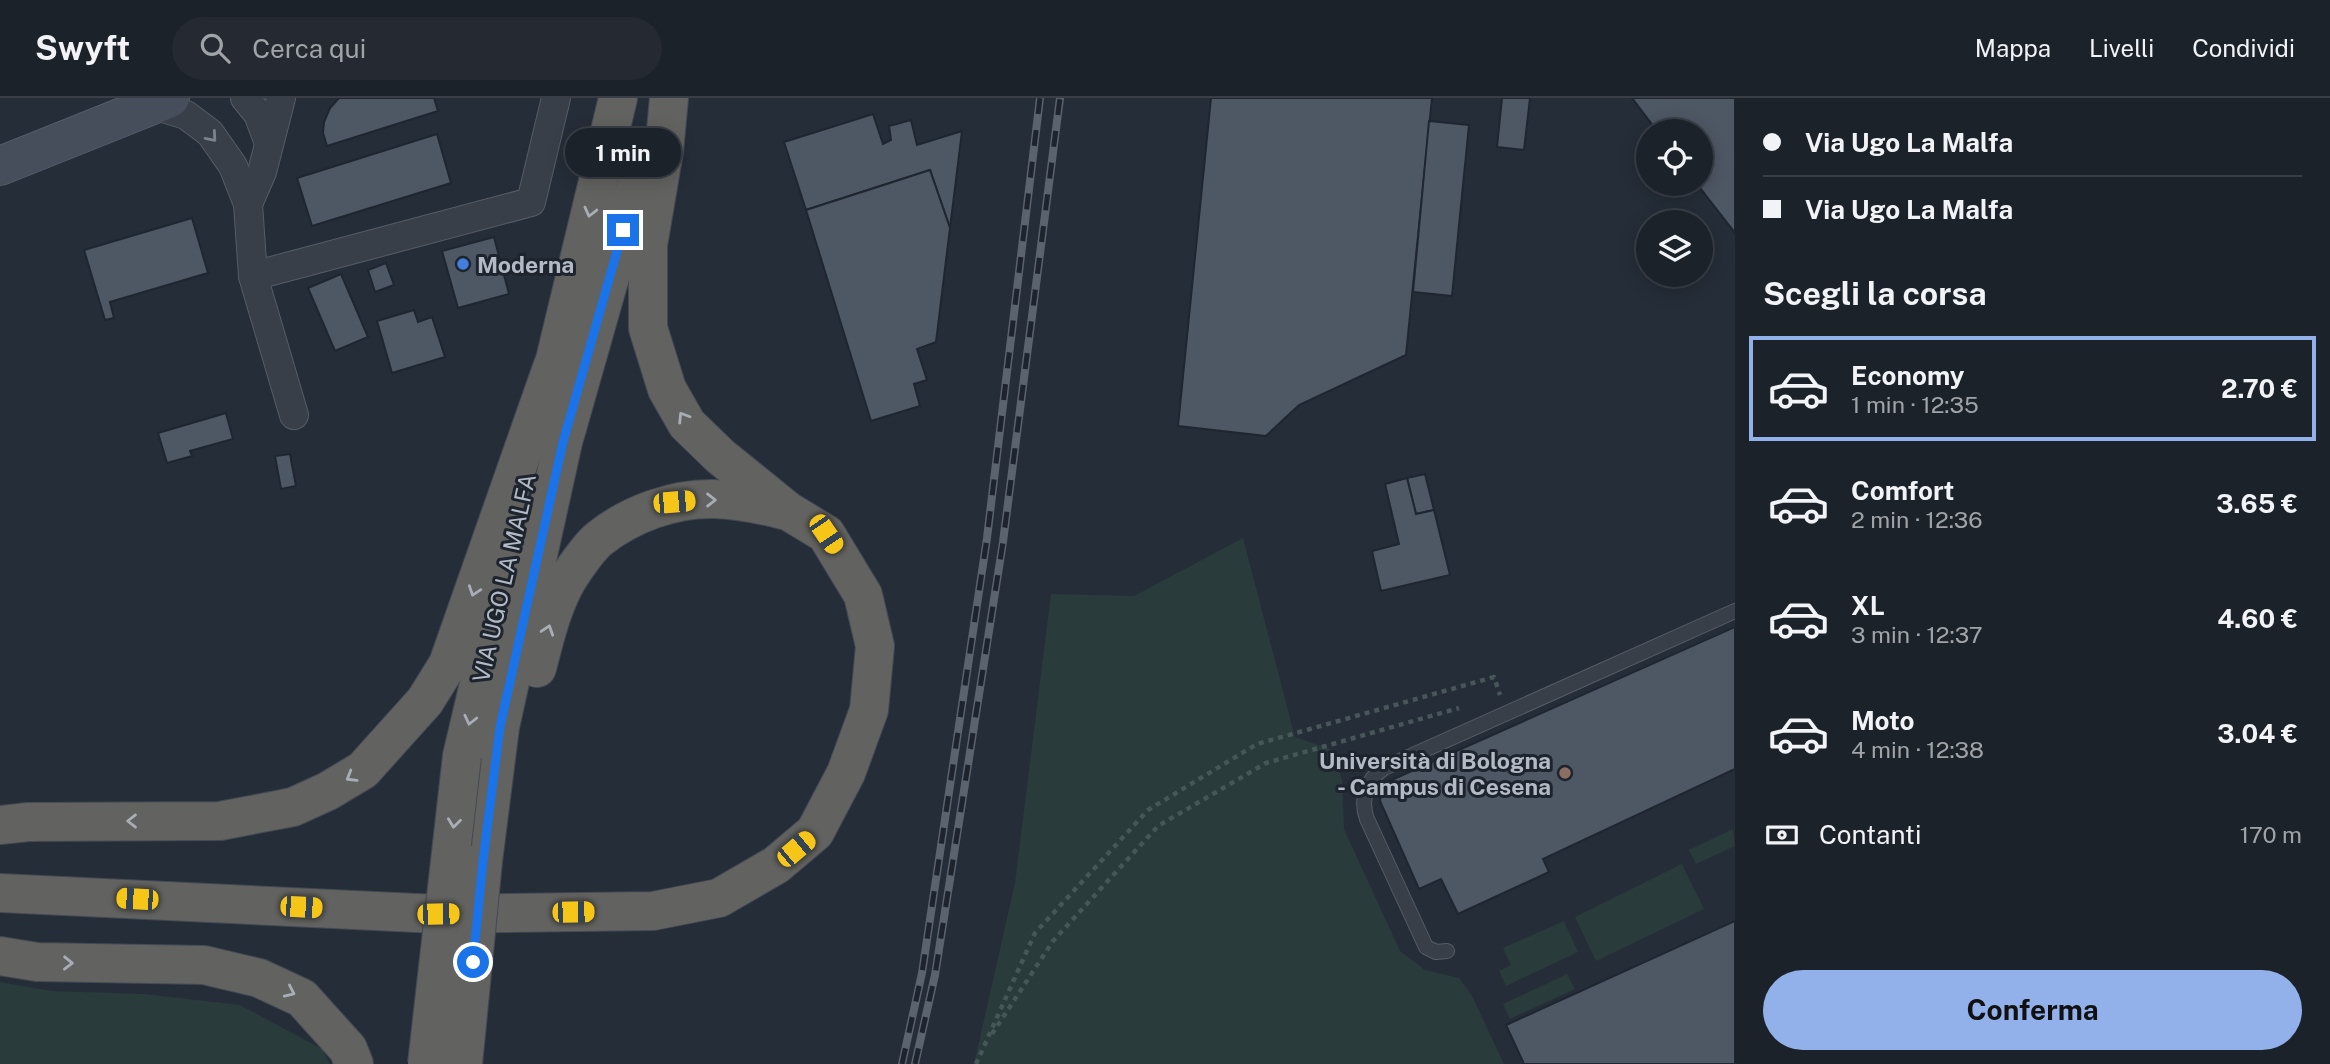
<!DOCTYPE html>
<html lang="it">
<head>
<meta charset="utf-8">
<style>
  :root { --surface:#1c222a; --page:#252a32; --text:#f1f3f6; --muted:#a0a4a8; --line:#3a3f47; --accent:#92b1eb }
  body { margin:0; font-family:"Public Sans",sans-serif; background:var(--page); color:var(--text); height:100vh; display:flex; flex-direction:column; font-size:26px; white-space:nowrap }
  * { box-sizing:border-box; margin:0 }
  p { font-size:23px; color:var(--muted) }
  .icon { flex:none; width:38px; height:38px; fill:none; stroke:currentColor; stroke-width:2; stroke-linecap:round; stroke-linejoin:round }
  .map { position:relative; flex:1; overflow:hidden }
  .drawer { display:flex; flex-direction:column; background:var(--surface); width:595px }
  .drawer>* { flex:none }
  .hud { display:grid; align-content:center; height:154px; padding:0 28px; background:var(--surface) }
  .controls { position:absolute; left:1636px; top:21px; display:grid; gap:14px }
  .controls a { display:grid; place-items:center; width:77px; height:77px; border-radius:50%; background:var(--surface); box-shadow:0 4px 18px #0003,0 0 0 2px var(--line); font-size:35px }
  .end { position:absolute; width:32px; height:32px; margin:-16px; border:9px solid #1a73e8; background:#fff; box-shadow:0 0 0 4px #fff }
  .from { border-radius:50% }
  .bubble { position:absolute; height:49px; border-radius:24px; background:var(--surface); box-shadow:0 4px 18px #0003,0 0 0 2px var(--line); font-size:23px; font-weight:700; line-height:49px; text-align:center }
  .car { position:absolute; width:21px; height:42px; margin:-21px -10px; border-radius:9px; box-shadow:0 0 5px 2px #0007; background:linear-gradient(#f5c518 24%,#345 0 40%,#f5c518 0 76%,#345 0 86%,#f5c518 0) }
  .hud b { display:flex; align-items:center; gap:24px; height:66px; font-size:26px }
  .hud b+b { border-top:2px solid var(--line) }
  .hud i { width:18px; height:18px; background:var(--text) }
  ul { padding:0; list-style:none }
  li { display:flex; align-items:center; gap:21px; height:105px; margin:0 14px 10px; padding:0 14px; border:4px solid transparent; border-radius:0px }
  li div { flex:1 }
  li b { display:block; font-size:26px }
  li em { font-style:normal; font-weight:700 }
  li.active { border-color:var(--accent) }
  li>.icon { width:63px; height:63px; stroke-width:1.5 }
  h2 { padding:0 28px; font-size:32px; line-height:84px }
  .pay { display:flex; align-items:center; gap:18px; height:77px; padding:0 28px; font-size:26px }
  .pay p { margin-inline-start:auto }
  .button { display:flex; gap:14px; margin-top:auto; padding:14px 28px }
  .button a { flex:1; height:80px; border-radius:42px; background:var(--accent); color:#111; font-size:28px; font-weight:700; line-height:80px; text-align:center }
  header { display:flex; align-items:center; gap:42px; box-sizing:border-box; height:98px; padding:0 35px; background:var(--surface); border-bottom:2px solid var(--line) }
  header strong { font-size:33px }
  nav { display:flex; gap:38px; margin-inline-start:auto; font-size:24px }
  .search { width:490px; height:63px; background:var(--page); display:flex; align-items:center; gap:18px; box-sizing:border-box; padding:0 24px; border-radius:38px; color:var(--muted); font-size:26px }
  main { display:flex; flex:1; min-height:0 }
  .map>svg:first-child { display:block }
  .green { fill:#2a3b3b }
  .building { fill:#4e5764; stroke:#1f2630; stroke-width:2 }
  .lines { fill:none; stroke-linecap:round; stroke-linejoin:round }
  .service-casing { stroke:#565d67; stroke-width:16 }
  .minor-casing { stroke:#565d67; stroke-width:30 }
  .secondary-casing { stroke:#565d67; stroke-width:40 }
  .trunk-casing { stroke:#434a54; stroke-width:40 }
  .path { stroke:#475659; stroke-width:4.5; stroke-dasharray:5 5; stroke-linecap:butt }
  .service { stroke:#383f49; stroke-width:14 }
  .minor { stroke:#383f49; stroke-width:28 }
  .secondary { stroke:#474e5b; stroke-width:38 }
  .trunk { stroke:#626260; stroke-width:38 }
  .rail-casing { stroke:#5b636f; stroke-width:8 }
  .rail { stroke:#1e242e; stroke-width:5; stroke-dasharray:16; stroke-linecap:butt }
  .trunk-bridge-casing { stroke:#434a54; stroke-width:40; stroke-linecap:butt }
  .trunk-bridge { stroke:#626260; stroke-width:38 }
  .oneway { stroke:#7c838d }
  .oneway2 { stroke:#a8adb6 }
  .route { stroke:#1a73e8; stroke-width:9 }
  .shop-dot { fill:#3f7fe0; stroke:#1e242e; stroke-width:2.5 }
  .education-dot { fill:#8d6e63; stroke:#1e242e; stroke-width:2.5 }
  .labels { text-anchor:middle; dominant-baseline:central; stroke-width:6; stroke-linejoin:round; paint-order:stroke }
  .poi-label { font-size:23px; font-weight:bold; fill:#b4bac5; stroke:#1e242e; text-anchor:start }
  .street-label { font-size:23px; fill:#b4bac5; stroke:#1e242e }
</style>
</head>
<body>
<header>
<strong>Swyft</strong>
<div class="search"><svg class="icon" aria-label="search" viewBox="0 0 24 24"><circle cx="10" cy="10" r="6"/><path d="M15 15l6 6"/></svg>Cerca qui</div>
<nav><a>Mappa</a><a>Livelli</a><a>Condividi</a></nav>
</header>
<main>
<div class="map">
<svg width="1735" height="966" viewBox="0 0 1735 966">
  <rect width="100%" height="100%" fill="#252d38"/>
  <g class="green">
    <path d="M1243 440 1295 639 1333 652 1342 682 1344 731 1400 853 1425 872 1459 880 1472 898 1504 966H974L1015 785 1051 496 1134 498Z"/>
    <path d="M1733 731 1735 748 1696 766 1689 752Z"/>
    <path d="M1682 766 1704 811 1596 863 1575 819Z"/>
    <path d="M1564 823 1578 854 1506 888 1499 873 1511 867 1503 850Z"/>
    <path d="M1567 876 1575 891 1510 921 1503 906Z"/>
    <path d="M0 884 52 893 144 896 240 907 322 951 330 966H0Z"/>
  </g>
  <g class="building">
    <path d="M339 0H434L438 13 327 48 323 35 324 24 330 10Z"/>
    <path d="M1211 0H1432L1406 257 1299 307 1266 338 1178 328Z"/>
    <path d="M1502 0H1530L1524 52 1497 49Z"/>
    <path d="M1632 0H1735V135L1697 86H1701V33H1657Z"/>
    <path d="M873 16 883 46 891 42 889 28 911 22 917 47 962 33 950 130 930 72 806 112 784 44Z"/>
    <path d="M1429 23 1469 27 1452 198 1413 194Z"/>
    <path d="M437 36 451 85 312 128 297 80Z"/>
    <path d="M930 72 950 130 936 244 917 251 927 282 914 286 920 308 871 323 806 112Z"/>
    <path d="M192 120 208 175 110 204 114 220 105 222 84 152Z"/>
    <path d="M494 139 509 196 458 210 442 153Z"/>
    <path d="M386 165 394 187 375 194 368 172Z"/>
    <path d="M341 176 368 239 335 253 308 190Z"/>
    <path d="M414 212 418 224 432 219 445 259 392 275 377 223Z"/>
    <path d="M226 315 233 341 190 353 192 358 167 365 158 335Z"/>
    <path d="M290 356 296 388 281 391 275 358Z"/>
    <path d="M1425 376 1434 412 1416 416 1407 380Z"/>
    <path d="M1407 380 1416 416 1434 412 1450 477 1381 493 1372 453 1399 446 1385 386Z"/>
    <path d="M1735 529V671L1543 761 1549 774 1458 816 1441 781 1419 791 1380 703 1382 690 1387 684Z"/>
    <path d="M1735 823V966H1524L1506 927Z"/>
  </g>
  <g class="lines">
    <defs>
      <path id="service" d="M1447 853 1436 854 1426 849 1367 721C1360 702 1366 682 1384 670L1735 513"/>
      <g id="minor">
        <path d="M245 0 258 16 269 45"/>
        <path d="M153 7 186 17 210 35 233 68 248 106 253 178 294 317"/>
        <path d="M248 106 262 74 281 0"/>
        <path d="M253 178 531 104 556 0"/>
      </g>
      <path id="secondary" d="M0 68 170 0"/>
      <g id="trunk">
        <path d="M548 291 618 0"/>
        <path d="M537 570C544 543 551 513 564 488 570 476 589 449 599 441 630 416 674 400 714 401 737 402 760 406 783 412"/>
        <path d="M462 658 509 458"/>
        <path d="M0 727 28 724 220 723 293 709 328 693 363 672 425 603 448 566 553 267"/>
        <path d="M483 763 500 629 563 344 637 84"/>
        <path d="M0 795 438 816 653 813 719 800 776 767 815 734 846 675 869 612 875 548 863 497 826 436 788 413 720 358 687 326 667 291 648 230V147L664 53 669 0"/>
        <path d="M0 858 37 864 204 867 259 880 302 900 348 951 354 966"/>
      </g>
    </defs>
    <use href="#service" class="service-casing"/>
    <use href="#minor" class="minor-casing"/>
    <use href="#secondary" class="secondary-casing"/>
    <use href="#trunk" class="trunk-casing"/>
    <g class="path">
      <path d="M992 936 1053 843 1158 728 1266 665 1459 610"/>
      <path d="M976 966 1035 835 1148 712 1257 646 1494 579 1500 597"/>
    </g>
    <use href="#service" class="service"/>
    <use href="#minor" class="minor"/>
    <use href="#secondary" class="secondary"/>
    <use href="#trunk" class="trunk"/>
    <defs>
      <g id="rail">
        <path d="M902 966 922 875 987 440 1040 0"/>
        <path d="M915 966 935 877 1003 444 1060 0"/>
      </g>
    </defs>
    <use href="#rail" class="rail-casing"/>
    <use href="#rail" class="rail"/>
    <defs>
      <g id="trunk-bridge">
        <path d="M427 966 462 658"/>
        <path d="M463 966 483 763"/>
      </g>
    </defs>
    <use href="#trunk-bridge" class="trunk-bridge-casing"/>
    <use href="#trunk-bridge" class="trunk-bridge"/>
  </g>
  <defs><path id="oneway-chevron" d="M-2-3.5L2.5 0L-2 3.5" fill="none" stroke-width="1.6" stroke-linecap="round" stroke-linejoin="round" transform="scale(1.75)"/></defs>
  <use class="oneway" href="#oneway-chevron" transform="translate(212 39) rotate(49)"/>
  <g class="oneway2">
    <use href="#oneway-chevron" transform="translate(590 114) rotate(104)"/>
    <use href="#oneway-chevron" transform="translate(683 319) rotate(-122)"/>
    <use href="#oneway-chevron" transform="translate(711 402)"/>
    <use href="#oneway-chevron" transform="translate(474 493) rotate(109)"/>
    <use href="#oneway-chevron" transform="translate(548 532) rotate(-72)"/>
    <use href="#oneway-chevron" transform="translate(470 622) rotate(103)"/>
    <use href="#oneway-chevron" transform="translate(351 679) rotate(149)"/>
    <use href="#oneway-chevron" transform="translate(132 723) rotate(180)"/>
    <use href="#oneway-chevron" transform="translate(454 725) rotate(97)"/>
    <use href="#oneway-chevron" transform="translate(68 865) rotate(1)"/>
    <use href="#oneway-chevron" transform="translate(290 894) rotate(25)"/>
  </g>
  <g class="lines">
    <path class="route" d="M473 864 483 763 500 629 563 344 623 132"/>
  </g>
  <circle class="shop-dot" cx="463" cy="166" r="7"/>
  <circle class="education-dot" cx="1565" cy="675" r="7"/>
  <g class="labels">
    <g class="poi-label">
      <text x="477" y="166">Moderna</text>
      <text x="1551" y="662" text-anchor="end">Università di Bologna<tspan x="1551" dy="26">- Campus di Cesena</tspan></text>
    </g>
    <g class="street-label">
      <text transform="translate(504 480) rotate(-77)">VIA UGO LA MALFA</text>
    </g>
  </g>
</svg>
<div class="controls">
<a><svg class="icon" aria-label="locate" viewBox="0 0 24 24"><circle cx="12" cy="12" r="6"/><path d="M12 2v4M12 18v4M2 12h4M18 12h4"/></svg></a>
<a><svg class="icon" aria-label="layers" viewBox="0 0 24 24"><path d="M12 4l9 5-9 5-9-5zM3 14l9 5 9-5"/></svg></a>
</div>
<i class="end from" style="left:473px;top:864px"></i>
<i class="end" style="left:623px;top:132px"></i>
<div class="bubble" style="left:565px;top:30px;width:116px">1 min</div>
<i class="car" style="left:674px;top:404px;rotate:85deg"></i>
<i class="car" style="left:826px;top:436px;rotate:146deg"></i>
<i class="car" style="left:796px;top:751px;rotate:50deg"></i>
<i class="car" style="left:137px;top:801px;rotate:273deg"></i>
<i class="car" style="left:301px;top:809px;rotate:93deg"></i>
<i class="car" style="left:573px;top:814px;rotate:89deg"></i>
<i class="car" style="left:438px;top:816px;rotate:89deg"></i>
</div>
<section class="drawer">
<div class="hud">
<b><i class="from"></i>Via Ugo La Malfa</b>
<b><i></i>Via Ugo La Malfa</b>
</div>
<h2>Scegli la corsa</h2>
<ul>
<li class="active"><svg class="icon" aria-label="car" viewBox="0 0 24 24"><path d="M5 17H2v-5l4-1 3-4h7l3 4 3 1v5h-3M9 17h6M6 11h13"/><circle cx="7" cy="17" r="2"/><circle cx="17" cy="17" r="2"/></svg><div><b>Economy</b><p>1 min · 12:35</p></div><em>2.70 €</em></li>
<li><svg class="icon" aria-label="car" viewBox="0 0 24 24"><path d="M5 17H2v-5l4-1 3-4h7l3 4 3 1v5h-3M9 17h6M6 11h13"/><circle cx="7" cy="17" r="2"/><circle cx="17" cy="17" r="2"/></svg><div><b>Comfort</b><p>2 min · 12:36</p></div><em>3.65 €</em></li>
<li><svg class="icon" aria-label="car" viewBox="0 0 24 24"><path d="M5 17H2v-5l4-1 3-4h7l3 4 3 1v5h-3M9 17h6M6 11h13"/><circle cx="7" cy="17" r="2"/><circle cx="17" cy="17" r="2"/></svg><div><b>XL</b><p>3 min · 12:37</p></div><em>4.60 €</em></li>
<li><svg class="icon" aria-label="car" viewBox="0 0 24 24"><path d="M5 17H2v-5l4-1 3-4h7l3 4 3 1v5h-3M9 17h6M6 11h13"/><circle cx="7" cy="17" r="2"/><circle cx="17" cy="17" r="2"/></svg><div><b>Moto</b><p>4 min · 12:38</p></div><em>3.04 €</em></li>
</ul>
<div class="pay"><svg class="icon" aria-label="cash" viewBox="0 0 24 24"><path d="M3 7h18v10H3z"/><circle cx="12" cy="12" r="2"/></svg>Contanti<p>170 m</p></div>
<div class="button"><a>Conferma</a></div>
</section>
</main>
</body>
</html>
